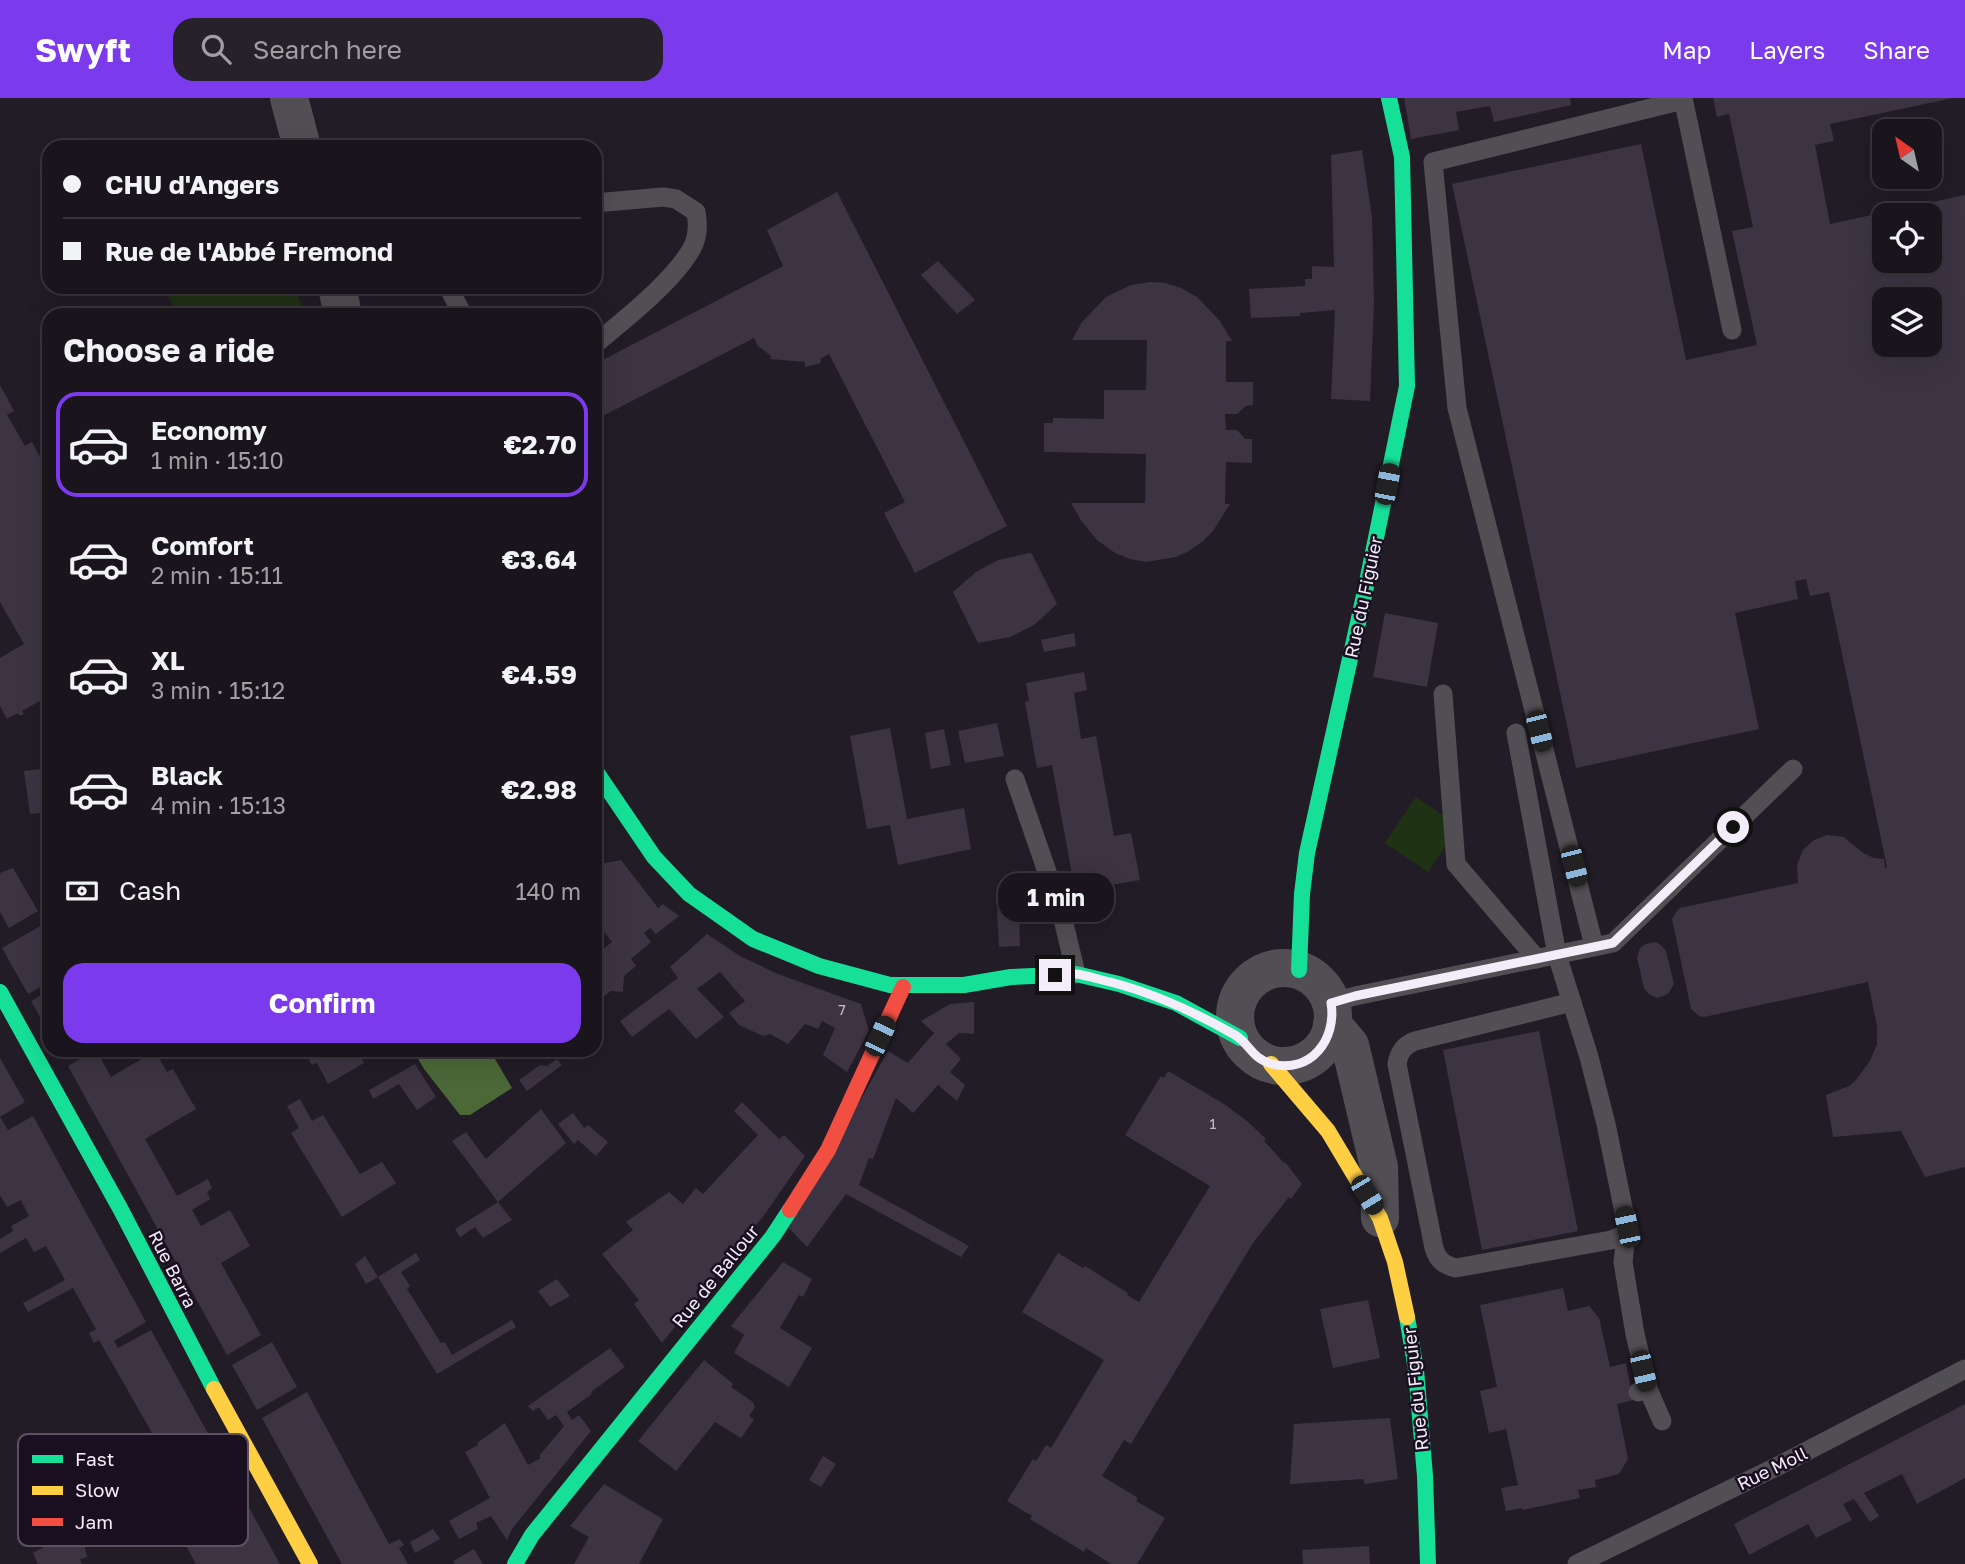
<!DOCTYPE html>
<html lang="en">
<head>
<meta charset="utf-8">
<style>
  :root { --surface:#1a151d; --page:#27222a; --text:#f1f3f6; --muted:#9f9fa4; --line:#38343b; --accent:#7c3aed }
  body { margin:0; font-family:"Golos Text",sans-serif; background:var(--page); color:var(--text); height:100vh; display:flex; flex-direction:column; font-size:26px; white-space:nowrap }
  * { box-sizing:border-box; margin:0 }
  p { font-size:23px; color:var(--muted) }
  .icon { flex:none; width:38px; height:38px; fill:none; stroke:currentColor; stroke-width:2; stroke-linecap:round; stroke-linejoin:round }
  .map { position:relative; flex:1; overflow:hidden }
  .drawer { position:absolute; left:42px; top:210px; width:560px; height:749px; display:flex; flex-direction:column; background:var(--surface); border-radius:21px; box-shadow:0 7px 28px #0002,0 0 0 2px var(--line) }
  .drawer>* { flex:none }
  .top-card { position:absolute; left:42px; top:42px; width:560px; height:154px; border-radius:21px; box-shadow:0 7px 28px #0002,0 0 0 2px var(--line); display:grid; align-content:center; height:154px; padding:0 21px; background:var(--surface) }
  .needle { width:46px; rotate:326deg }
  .buttons { position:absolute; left:1872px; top:21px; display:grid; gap:14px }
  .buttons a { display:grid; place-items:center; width:70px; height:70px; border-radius:14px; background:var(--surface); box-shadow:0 7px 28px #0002,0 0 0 2px var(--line); font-size:35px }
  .end { position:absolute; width:32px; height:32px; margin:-16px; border:9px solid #f3ecf9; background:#111; box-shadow:0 0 0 4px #111 }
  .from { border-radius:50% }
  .bubble { position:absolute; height:49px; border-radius:21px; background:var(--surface); box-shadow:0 7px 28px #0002,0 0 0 2px var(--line); font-size:23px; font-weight:700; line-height:49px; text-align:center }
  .car { position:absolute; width:21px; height:42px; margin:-21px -10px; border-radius:9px; box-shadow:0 0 5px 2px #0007; background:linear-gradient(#222 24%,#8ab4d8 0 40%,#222 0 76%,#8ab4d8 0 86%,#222 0) }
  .top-card b { display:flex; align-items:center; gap:24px; height:66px; font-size:26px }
  .top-card b+b { border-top:2px solid var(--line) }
  .top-card i { width:18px; height:18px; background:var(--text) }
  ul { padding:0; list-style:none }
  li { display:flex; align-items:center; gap:21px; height:105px; margin:0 14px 10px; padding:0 7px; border:4px solid transparent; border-radius:21px }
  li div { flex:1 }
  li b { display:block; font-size:26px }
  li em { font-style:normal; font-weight:700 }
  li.active { border-color:var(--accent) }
  li>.icon { width:63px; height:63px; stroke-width:1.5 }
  h2 { padding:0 21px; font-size:32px; line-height:84px }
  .pay { display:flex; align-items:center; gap:18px; height:77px; padding:0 21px; font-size:26px }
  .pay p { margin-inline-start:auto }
  .cta { display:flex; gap:14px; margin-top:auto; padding:14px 21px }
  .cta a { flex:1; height:80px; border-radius:21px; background:var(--accent); color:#fff; font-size:28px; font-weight:700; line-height:80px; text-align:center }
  header { display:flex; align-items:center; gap:42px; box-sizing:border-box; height:98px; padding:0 35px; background:var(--accent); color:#fff }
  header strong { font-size:33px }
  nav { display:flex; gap:38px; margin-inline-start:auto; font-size:24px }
  .search { width:490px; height:63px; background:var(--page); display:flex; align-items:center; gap:18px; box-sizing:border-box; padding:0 24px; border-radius:21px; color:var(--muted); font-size:26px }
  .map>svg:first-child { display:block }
  .green { fill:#203214 }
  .water { fill:#4c6837 }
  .building { fill:#3c3442; fill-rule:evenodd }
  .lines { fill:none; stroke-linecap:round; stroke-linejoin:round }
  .lane { stroke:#524f54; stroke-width:19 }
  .street { stroke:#524f54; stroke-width:38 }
  .fast { stroke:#16e098; stroke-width:16 }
  .slow { stroke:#ffcf43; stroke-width:16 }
  .jam { stroke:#f24e42; stroke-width:16 }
  .route { stroke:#f3ecf9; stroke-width:9 }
  .labels { text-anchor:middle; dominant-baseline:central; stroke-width:5; stroke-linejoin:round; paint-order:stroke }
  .number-label { font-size:14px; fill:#c5becb }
  .street-label { font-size:18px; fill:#f3ecf9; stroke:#1a0f21 }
  .key { fill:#1a0f21; stroke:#5b5162; stroke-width:2 }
  .key-label { font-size:19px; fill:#f3ecf9 }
</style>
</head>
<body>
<header>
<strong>Swyft</strong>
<div class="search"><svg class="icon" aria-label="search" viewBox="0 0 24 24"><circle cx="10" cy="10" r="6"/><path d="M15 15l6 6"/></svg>Search here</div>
<nav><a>Map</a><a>Layers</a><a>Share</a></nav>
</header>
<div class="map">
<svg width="1965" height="1466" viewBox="0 0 1965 1466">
  <rect width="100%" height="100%" fill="#221c27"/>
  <g class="green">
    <path d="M163 189H295L305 217H178Z"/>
    <path d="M1416 699 1459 728 1428 774 1385 745Z"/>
  </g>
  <path class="water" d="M413 952H487L495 961 512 990 470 1017H460L424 971Z"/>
  <g class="building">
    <path d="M1404 0H1570L1571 7 1494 24 1490 8 1456 14 1459 32 1411 41Z"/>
    <path d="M1713 0H1953L1830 26 1834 43 1815 47 1830 126 1965 97V1069L1925 1079 1901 1033 1833 1039 1826 997 1849 988 1856 982 1870 963 1877 946V928L1868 884 1704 919 1699 918 1691 911 1672 821 1677 813 1680 810 1798 785 1797 767 1803 752 1814 742 1827 737 1844 739 1863 755 1874 760 1884 761 1885 770 1887 769 1829 494 1810 498 1806 481 1795 483 1798 501 1735 515 1759 631 1576 670 1452 86 1641 46 1686 262 1757 247 1732 133 1753 129 1729 16 1717 19ZM1885 117H1930V163H1885ZM1885 201H1930V247H1885Z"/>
    <path d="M1362 52 1372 119 1374 205 1370 303 1331 301 1335 212 1300 215V218L1251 220 1249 191 1305 188V181H1312V168L1334 169 1331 57Z"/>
    <path d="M837 94 1007 428 915 475 884 415 905 404 829 256 820 261 821 265 805 269V264L770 261 771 258 758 248 754 240 595 322V266L783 168 767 132Z"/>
    <path d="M938 163 975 202 957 216 921 177Z"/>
    <path d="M1151 184 1165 185 1181 190 1197 199 1220 223 1232 243H1226V284H1253V307L1246 308 1237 316H1225L1226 332H1237L1245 341H1252V365L1226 364 1225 406H1230L1213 433 1203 443 1189 453 1176 459 1146 464 1130 461 1115 455 1097 442 1082 424 1071 405H1145L1146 356 1044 354V325H1053V320L1104 321V292H1146L1147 242H1072L1082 224 1106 199 1131 187Z"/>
    <path d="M0 287 14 313 7 317 25 348 32 344 49 376V398L40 403 49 419V598L22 613 24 616 19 618 18 615 7 621 0 608V560L24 546 0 504Z"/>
    <path d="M1030 455 1032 456 1057 506 1034 527 1010 539 978 545 953 494 976 474 998 462Z"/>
    <path d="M1385 515 1438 525 1427 589 1373 579Z"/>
    <path d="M1074 535 1076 548 1044 554 1041 542Z"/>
    <path d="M1084 574 1087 592 1074 595 1081 641 1096 638 1114 738 1131 735 1140 782 1075 793 1052 667 1037 670 1025 604 1029 603 1026 585Z"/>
    <path d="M997 625 1004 658 965 665 958 633Z"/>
    <path d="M890 630 907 721 964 710 971 751 898 767 890 727 867 731 850 638Z"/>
    <path d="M944 631 951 667 931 671 925 635Z"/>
    <path d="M49 670V714L30 716 24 673Z"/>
    <path d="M621 762 658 810 663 806 679 818 656 836 650 830 644 835 651 844 631 861 636 868 624 878 623 894 611 893 595 905V857L612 844 595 822V767Z"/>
    <path d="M13 770 38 813 9 830 0 814V775Z"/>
    <path d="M997 813H1019L1020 848 999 849Z"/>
    <path d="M44 826 49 836V871L45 873 49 884 28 896 2 850Z"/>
    <path d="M707 836 740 858 778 876 861 906 869 933 847 974 823 957 835 930 822 923 818 931 805 926 788 946 770 936 763 938 739 927 729 915 745 903 720 874 697 891 724 919 696 941 669 911 632 939 620 923 678 880 670 869Z"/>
    <path d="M1656 844 1662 848 1666 853 1674 886 1668 896 1657 900 1649 896 1644 890 1637 860 1640 850 1646 846Z"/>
    <path d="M49 893V935L31 903Z"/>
    <path d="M974 904V936L959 935 946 946 961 961 950 974 965 987 957 1003 938 987 913 1015 896 1000 873 1061 869 1060 859 1087 969 1148 961 1159 846 1096 807 1149 789 1130 888 953 908 965 934 935 921 923 950 906Z"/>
    <path d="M1539 933 1578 1133 1482 1152 1443 952Z"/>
    <path d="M96 952 111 979 155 953 167 974 173 971 196 1011 145 1041 177 1098 208 1081 212 1090 207 1094 210 1101 192 1112 201 1128 230 1112 250 1148 221 1165 261 1237 227 1257 68 968Z"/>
    <path d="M303 952H357L364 965 328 986 317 965 312 967Z"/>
    <path d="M0 960 25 1004 0 1019 8 1032 33 1018 146 1224 114 1243 118 1250 151 1232 280 1466H196L164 1407 177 1400 166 1381 174 1377 163 1360 138 1374 132 1362 118 1369 112 1359 146 1340 152 1350 159 1347 99 1242 94 1245 89 1235 96 1231 73 1190 28 1214 23 1205 65 1182 46 1148 34 1154 26 1140 0 1155V1141L13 1133 11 1128 29 1118 21 1102 7 1109 0 1097Z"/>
    <path d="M557 961 562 967 527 993 519 982 540 967 547 968Z"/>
    <path d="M415 966 436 999 417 1012 399 986 373 1001 369 992Z"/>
    <path d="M1168 973 1224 1006 1247 1023 1266 1041 1264 1043 1284 1065 1285 1064 1302 1086 1291 1101 1289 1099 1253 1145 1131 1346 1124 1342 1102 1378 1138 1400 1136 1403 1165 1420 1137 1466H1111L1086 1450 1084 1454 1030 1421 1032 1418 1007 1403 1033 1361 1036 1363 1046 1347 1051 1350 1104 1262 1022 1214 1058 1155 1083 1170 1085 1168 1128 1195 1127 1197 1139 1204 1210 1088 1125 1037 1161 978 1164 980Z"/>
    <path d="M300 1001 312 1023 323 1017 360 1076 382 1064 396 1085 342 1119 291 1035 299 1030 287 1008Z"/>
    <path d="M742 1004 779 1041 784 1037 805 1058 765 1116 662 1245 634 1206 639 1202 602 1156 633 1132 626 1124 669 1094 683 1106 696 1090 703 1096 758 1037 734 1013Z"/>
    <path d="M541 1011 566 1045 498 1104 452 1043 466 1034 486 1061Z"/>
    <path d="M573 1015 584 1030 588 1027 608 1044 596 1058 578 1042 574 1046 558 1026Z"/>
    <path d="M498 1104 512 1122 483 1140 475 1129 460 1139 455 1131Z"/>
    <path d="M416 1155 420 1162 401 1174 410 1188 407 1191 441 1245 445 1244 452 1257 512 1222 516 1229 437 1276 378 1179Z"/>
    <path d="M365 1158 378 1179 366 1186 355 1166Z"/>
    <path d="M783 1164 812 1181 803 1199 799 1197 780 1230 812 1250 789 1289 734 1255 744 1237 731 1228Z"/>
    <path d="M557 1181 570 1198 550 1209 538 1193Z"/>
    <path d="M1563 1190 1568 1213 1589 1208 1599 1220 1610 1269 1626 1265 1633 1302 1617 1306 1628 1361 1619 1376 1595 1382 1596 1389 1578 1392 1580 1400 1523 1412 1522 1410 1506 1413 1501 1390 1518 1387 1506 1331 1489 1335 1480 1293 1497 1289 1480 1207Z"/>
    <path d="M1368 1202 1380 1260 1333 1270 1320 1211Z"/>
    <path d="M272 1244 297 1289 257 1312 232 1267Z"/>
    <path d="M610 1250 625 1269 591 1294 592 1296 567 1314 572 1322 579 1317 591 1333 512 1431 507 1442 491 1418 476 1425 478 1431 459 1441 449 1423 490 1400 465 1354 478 1347 477 1345 505 1325 528 1367 541 1360 539 1358 564 1328 556 1317 548 1322 539 1309 533 1313 528 1308Z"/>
    <path d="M704 1262 733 1286 731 1289 753 1304 755 1309 749 1318 754 1322 741 1340 715 1324 676 1373 638 1343Z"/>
    <path d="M307 1294 389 1446 400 1441 404 1447 399 1450 408 1466H342L262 1320Z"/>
    <path d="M1965 1306V1380L1917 1406 1902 1376 1864 1395 1879 1418 1870 1424 1854 1401 1843 1406 1852 1422 1816 1440 1808 1426 1749 1457 1734 1426Z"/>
    <path d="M1390 1320 1398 1381 1365 1386 1363 1381 1290 1386 1294 1326Z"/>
    <path d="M823 1358 836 1366 821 1389 809 1382Z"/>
    <path d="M604 1386 663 1421 639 1466H574L589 1439 570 1428Z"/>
    <path d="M80 1429 87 1459 80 1461 82 1466H38L33 1455Z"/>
    <path d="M433 1431 440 1441 415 1455 410 1444Z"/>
    <path d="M1369 1448 1370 1466H1303L1302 1452Z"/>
    <path d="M474 1451 483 1466H455L453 1463Z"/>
  </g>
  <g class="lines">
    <g class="lane">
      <path d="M1683 0 1732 232"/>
      <path d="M595 105 663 99 676 101 696 114C698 125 698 136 694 146 678 180 624 222 595 246"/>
      <path d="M448 189 463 217"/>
      <path d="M1443 596 1456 766 1537 861"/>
      <path d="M1516 635 1557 857 1589 959 1606 1026 1627 1129 1623 1164 1635 1236 1648 1291"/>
      <path d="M1015 681 1062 817 1076 876"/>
      <path d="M1594 848 1457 310 1433 64 1683 2"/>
      <path d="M1572 904 1415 943C1404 947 1399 954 1397 966L1434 1150C1438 1163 1444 1167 1456 1170L1611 1142 1626 1136"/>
      <path d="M1331 905 1355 898 1613 845 1793 671"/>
      <path d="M1638 1294 1648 1291 1662 1323"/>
      <path d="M1577 1466 1776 1369 1965 1271"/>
    </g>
    <g class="street">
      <path d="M289 0 302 49"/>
      <path d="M337 189 343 217"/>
      <circle cx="1284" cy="919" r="49"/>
      <path d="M1332 926 1350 947 1379 1069 1380 1120"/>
    </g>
    <g class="fast">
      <path d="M595 672 654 759 689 796 753 841 819 868 890 887H964L1011 879 1076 876 1119 886 1176 905 1240 940"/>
      <path d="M1299 872 1302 796 1307 755 1367 484 1407 288 1402 59 1389 0"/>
      <path d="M0 894 121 1112 214 1291"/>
      <path d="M1407 1219 1416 1272 1425 1378 1428 1466"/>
      <path d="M515 1466 532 1437 773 1138 790 1112"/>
    </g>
    <g class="slow">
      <path d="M1271 966 1328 1033 1380 1120 1395 1164 1407 1219"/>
      <path d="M214 1291 310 1466"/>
    </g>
    <path class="jam" d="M790 1112 828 1052 903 889"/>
  </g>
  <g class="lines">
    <path class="route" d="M1055 877C1061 877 1069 875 1076 876 1085 877 1094 880 1102 882 1150 893 1193 913 1235 937 1250 946 1252 961 1272 966 1311 976 1337 941 1331 905L1355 898 1613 845 1733 729"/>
  </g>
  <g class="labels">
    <g class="number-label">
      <text x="842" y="911">7</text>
      <text x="1213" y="1025">1</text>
    </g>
    <g class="street-label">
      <text transform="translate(1363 499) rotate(-78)">Rue du Figuier</text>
      <text transform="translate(173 1171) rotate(63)">Rue Barra</text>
      <text transform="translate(715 1178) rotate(-51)">Rue de Ballour</text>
      <text transform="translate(1415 1291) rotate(-96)">Rue du Figuier</text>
      <text transform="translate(1772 1370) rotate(-26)">Rue Moll</text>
    </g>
  </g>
  <rect x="18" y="1336" width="230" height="112" rx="10" class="key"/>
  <rect x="32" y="1357" width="31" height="8" fill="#16e098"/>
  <rect x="32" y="1388" width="31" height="9" fill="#ffcf43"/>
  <rect x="32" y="1420" width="31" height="8" fill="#f24e42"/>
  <g class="key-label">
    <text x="75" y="1368">Fast</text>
    <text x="75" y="1399">Slow</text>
    <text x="75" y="1431">Jam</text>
  </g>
</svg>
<div class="buttons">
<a><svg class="needle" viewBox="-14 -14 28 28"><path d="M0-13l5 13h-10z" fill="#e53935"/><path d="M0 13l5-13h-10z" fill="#9f9fa4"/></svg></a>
<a><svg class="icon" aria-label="locate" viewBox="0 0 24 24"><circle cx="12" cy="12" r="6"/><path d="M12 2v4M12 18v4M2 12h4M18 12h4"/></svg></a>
<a><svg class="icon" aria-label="layers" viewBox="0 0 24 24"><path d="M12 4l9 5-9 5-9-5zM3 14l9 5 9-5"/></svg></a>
</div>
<i class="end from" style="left:1733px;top:729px"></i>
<i class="end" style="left:1055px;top:877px"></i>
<div class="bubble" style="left:998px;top:775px;width:116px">1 min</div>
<i class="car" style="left:1387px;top:386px;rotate:11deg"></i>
<i class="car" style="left:1539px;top:633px;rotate:166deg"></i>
<i class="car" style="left:1574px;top:768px;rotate:166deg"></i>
<i class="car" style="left:880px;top:938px;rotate:25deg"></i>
<i class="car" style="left:1367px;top:1097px;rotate:149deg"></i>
<i class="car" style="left:1627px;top:1129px;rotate:348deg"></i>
<i class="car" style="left:1643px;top:1273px;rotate:167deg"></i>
<div class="top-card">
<b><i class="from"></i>CHU d'Angers</b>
<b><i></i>Rue de l'Abbé Fremond</b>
</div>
<section class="drawer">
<h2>Choose a ride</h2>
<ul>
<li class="active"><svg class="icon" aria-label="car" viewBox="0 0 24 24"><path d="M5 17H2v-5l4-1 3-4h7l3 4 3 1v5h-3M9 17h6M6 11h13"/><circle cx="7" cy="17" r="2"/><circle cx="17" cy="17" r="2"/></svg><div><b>Economy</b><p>1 min · 15:10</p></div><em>€2.70</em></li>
<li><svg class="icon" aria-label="car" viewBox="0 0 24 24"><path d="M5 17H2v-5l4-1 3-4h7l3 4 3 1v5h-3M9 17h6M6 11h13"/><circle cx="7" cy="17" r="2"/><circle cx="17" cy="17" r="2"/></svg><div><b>Comfort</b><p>2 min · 15:11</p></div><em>€3.64</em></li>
<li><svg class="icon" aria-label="car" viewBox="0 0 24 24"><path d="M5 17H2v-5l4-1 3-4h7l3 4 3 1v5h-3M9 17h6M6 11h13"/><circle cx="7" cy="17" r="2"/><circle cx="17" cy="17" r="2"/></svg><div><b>XL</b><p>3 min · 15:12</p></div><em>€4.59</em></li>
<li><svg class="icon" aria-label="car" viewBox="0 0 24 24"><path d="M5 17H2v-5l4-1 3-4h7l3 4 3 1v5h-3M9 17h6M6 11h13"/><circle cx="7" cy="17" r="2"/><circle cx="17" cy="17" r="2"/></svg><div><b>Black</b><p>4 min · 15:13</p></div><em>€2.98</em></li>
</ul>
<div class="pay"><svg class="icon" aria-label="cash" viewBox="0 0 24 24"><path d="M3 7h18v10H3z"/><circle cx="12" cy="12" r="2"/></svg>Cash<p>140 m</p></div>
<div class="cta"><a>Confirm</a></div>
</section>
</div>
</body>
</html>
